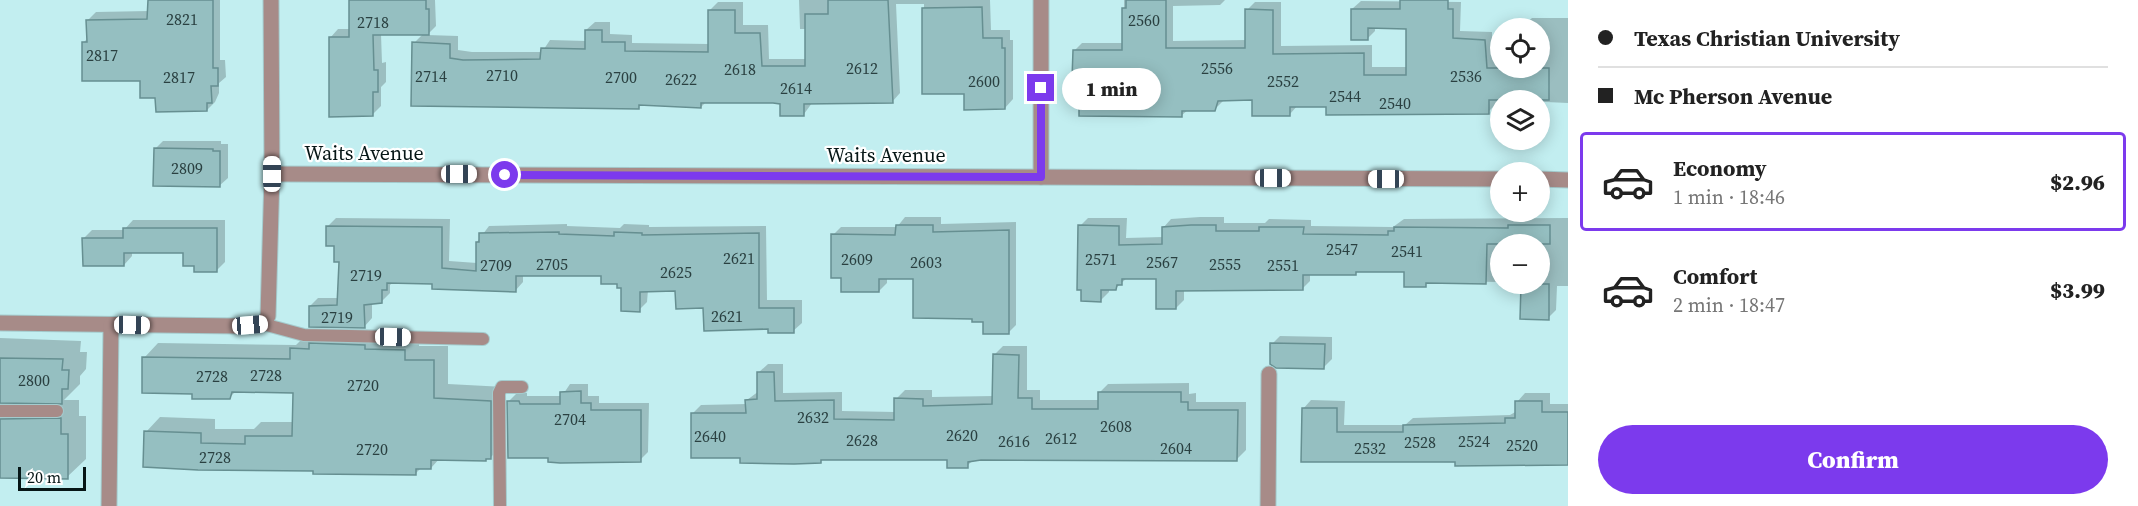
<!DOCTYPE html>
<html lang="en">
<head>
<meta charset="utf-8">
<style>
  :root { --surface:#fff; --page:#f2f2f2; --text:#222; --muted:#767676; --line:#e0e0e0; --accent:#7c3aed }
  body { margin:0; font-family:"Source Serif 4",serif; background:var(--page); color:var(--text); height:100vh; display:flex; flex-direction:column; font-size:22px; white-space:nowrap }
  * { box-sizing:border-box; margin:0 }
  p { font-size:20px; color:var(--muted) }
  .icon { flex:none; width:33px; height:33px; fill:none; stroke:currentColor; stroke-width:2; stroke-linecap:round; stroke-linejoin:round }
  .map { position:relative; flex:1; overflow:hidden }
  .panel { display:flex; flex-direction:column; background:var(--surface); width:570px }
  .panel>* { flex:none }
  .guide { display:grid; align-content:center; height:132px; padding:0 30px; background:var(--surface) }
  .fabs { position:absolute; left:1490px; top:18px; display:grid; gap:12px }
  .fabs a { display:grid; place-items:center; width:60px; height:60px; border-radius:50%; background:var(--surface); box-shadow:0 3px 15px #0003; font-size:30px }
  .scale { position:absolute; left:18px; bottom:15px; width:68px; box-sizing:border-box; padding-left:6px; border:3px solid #061616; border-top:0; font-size:16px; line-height:21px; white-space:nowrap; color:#061616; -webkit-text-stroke:4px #fff; paint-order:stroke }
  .end { position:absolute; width:27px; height:27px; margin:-14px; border:8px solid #7c3aed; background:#fff; box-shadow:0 0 0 3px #fff }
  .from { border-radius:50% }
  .bubble { position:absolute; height:42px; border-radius:21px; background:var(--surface); box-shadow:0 3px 15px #0003; font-size:20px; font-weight:800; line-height:42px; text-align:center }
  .car { position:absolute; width:18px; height:36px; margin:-18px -9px; border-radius:8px; box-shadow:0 0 4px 2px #0007; background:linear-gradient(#fff 24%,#345 0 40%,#fff 0 76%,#345 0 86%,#fff 0) }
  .guide b { display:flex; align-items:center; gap:21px; height:57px; font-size:22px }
  .guide b+b { border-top:2px solid var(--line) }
  .guide i { width:15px; height:15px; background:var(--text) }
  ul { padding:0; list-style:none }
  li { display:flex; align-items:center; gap:18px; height:99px; margin:0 12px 9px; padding:0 18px; border:3px solid transparent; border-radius:6px }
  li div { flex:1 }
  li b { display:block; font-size:22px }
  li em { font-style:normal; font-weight:800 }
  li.active { border-color:var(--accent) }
  li>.icon { width:54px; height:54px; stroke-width:1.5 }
  .cta { display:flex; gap:12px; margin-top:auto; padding:12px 30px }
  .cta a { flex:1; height:69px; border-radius:36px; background:var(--accent); color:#fff; font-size:24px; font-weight:800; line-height:69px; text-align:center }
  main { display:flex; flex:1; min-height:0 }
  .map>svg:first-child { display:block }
  .shadow { fill:#0003 }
  .building { fill:#95bfc1; stroke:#668f91; stroke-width:1.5 }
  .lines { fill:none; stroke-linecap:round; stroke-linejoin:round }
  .service-casing { stroke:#a4cbcd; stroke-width:14 }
  .minor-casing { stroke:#a4cbcd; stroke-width:17 }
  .service { stroke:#a78b88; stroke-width:12 }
  .minor { stroke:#a78b88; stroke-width:15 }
  .route { stroke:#7c3aed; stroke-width:8 }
  .labels { text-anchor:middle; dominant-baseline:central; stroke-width:4.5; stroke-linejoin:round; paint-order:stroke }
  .number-label { font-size:16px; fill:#2a4041 }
  .street-label { font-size:20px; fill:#061616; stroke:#fff }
</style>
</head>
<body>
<main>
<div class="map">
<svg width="1568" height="506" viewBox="0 0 1568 506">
  <rect width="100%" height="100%" fill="#c2eef0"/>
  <g class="shadow">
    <path d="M149 0H220V60H225L226 77 219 83V93L215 102 207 110 157 96 141 80 84 42 88 38V20L96 12 149 11Z"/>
    <path d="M350 0H435L436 26 427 35 458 36V50L472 52H542L550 40 586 41V30L595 22H610V34L632 35V43L710 44V10L718 2H743V25H768L769 59H806V29H800L799 0H990L991 30H1010V40H1013V99L1005 108 965 93H924V4H896L900 93 892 102 812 103 804 114 782 103 706 102 701 107 642 104 638 107 413 105 414 43 423 34H381L382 63 386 62V82L381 87V106L373 114 330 38 338 29H351Z"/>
    <path d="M1124 0H1225L1220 5 1173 6V41L1247 40V10L1255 2H1281V46L1372 45V67H1407L1408 27 1375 26V31L1367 39 1352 9 1361 1 1461 2 1460 31 1492 32V47H1500V68H1539V28H1523V26L1532 18H1568V103L1500 100 1488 112 1298 105 1290 114 1253 98 1223 101 1215 109 1188 110 1182 115 1081 78 1074 51 1082 43H1124Z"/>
    <path d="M163 141H221V144H228V178L219 186 155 149Z"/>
    <path d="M905 217H941V224L1016 222V325L1008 333 973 317 915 278H887V283L879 291 843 276 833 235 841 227H897Z"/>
    <path d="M1200 217H1224V223H1265L1269 219 1311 220V226L1393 227 1404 219 1568 218V286H1557L1556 310 1548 318 1522 288H1510V284H1539V244H1500V282L1429 281 1425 285 1405 270 1310 274V281L1302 289 1184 290V300L1176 308 1158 277H1128L1116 288H1109V292L1101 300 1080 226 1088 218H1127L1126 238 1163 237V228L1171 219Z"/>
    <path d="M336 218 450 219 449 261 477 263V242L489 226 567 224V226L620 228 624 224 649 225V227L766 226 767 300H802V323L793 331 770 328 705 307 677 290H648L647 302 639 310 623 287 602 275 523 274V282L515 291 434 282H393L390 285V293L381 302H372V318L364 327 310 306 318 298H339L341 260 327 227Z"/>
    <path d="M133 220H225V262L217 270 195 265 184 251H132V256L124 265 84 238 92 230H124Z"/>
    <path d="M325 329 379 330V335L419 336V346H448V384L505 387V442L491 457 440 458 431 468H421L415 474 315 469 146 432 160 417 215 419V429H254L261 422H294V391L237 390 230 397 194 392 144 358 158 343 296 345 307 334H320Z"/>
    <path d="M1280 336 1332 337V359L1324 367 1272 344Z"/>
    <path d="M0 338 81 341 80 352H87L86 369 80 376V384L64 400H79V416H86V459L67 477 0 476Z"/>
    <path d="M1003 346H1027V390H1040V400H1099V393L1108 384 1189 383V394L1196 393V402H1246V450L1237 459 973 460 967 466 949 458H824L820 462 742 456 692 414 701 405 747 404V400L759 391 758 373 768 364H783V393L842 392V411L895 412 896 399 905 390H932V397L994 396V355Z"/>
    <path d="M570 384H588V396H599V403H649L648 452 640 460 549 456 509 401 517 393H527V396H562Z"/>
    <path d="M1525 393H1550V404H1568V464L1303 460V409L1311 400 1345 401 1344 425H1405L1413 418 1510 415 1517 411V402Z"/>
  </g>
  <g class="building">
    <path d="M148 0H213V68H218V86H211L212 103H207V111L156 112 155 98H140V81H82V42H87L86 20 147 19Z"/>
    <path d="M349 0H426V9H429V35H373L374 70H378V92H373V116L329 117V37H349Z"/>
    <path d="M828 0H888L893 103 804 104V116H780V104L773 103H701V108L639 105V109L411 106 412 42 450 44V58L463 60 540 59 541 48 585 49V30H602V42H625V51L708 52V10H735V33H760L762 66H805V14H828Z"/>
    <path d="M1126 0H1166V48H1245V9L1273 10V54L1364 53V75H1406V29L1368 28V40H1351V9H1400V0H1448V9H1453V38L1485 40 1487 68H1549V100H1489V114L1326 115V107H1290V116H1252V100L1218 101 1215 111H1182V117L1079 116V79H1072L1073 50H1122V8H1126Z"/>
    <path d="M982 7 983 38H1002V48H1005V109L964 110V94H922V8Z"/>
    <path d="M154 148 213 149V151H220V187L153 186Z"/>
    <path d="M896 225H933V232L1009 230V334H983V322H972V319L913 318V279H879V292H841V278H831V234L895 235Z"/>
    <path d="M1078 225 1119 226V245L1162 244V227L1191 225H1216V231H1259V227H1304L1303 234 1388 235V231H1394V227L1508 228V225H1550V244H1487L1486 284 1426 283V287H1404V272H1356V275H1303V290L1176 291V309H1156V279H1122V285H1117L1116 290H1101V302L1081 301V290H1077Z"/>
    <path d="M326 226 442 227V268L476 271V242H479V233L559 232V234L614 236V232L642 233V235L759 233V308H794V333H768V329L704 331 703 308 676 309 675 291 640 292V312L621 311V288H617V284H601V276H516V292L432 289V284L387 283V290H382V303L364 305 365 328 309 327V306L337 305 339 262H334V246H326Z"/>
    <path d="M123 228H217V272H194V266H183V253H124V266H83L82 238H123Z"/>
    <path d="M1521 284H1549V320L1520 319Z"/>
    <path d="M309 343 365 345V349L405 350V360H434V398L491 401V459H486V461L431 460V469H416V475L313 474V471L198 470 143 467 144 431 201 433V443L245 444V436H292L293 393 232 392 230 399H192V394L142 393V357L290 359V348L309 349Z"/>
    <path d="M1270 343 1325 344 1324 369 1276 368 1270 364Z"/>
    <path d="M993 354 1019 355 1018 398H1032V409H1098V392H1181V402H1188V410H1238L1237 461 981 460 968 462V468H947V460H821V463L794 464 740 463V458H691V413H746L745 400 757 399V372H774L775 401 834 400V419L894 420V398L923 399V406L992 404Z"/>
    <path d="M0 358 63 359 62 370H69L68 389H62V404L0 403Z"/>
    <path d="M581 391V403H591V410H641V462L560 463 548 462V458H508L507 401H519L520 404H560V392Z"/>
    <path d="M1515 401H1542V412H1568V465L1455 466V462H1301L1302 408H1337V432H1403V425L1505 423V418H1515Z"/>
    <path d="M61 418V434H68V479L0 478V419Z"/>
  </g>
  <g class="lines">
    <defs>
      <g id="service">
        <path d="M263 324 304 335 483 339"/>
        <path d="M0 411H57"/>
        <path d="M500 506 499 393 502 387H522"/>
      </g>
      <g id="minor">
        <path d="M1041 0V177"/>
        <path d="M272 174 1500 179"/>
        <path d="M1539 179 1568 180"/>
        <path d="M0 323 237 326 263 324 268 316 272 174 271 0"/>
        <path d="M109 506 111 325"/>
        <path d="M1268 506 1269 374"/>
      </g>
    </defs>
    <use href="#service" class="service-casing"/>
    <use href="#minor" class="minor-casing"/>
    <use href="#service" class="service"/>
    <use href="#minor" class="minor"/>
  </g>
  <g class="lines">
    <path class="route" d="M505 175 1041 177V88"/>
  </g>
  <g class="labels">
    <g class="number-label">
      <text x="182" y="19">2821</text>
      <text x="1144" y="20">2560</text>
      <text x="373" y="22">2718</text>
      <text x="102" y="55">2817</text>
      <text x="862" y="68">2612</text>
      <text x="1217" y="68">2556</text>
      <text x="740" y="69">2618</text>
      <text x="502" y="75">2710</text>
      <text x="431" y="76">2714</text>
      <text x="1466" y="76">2536</text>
      <text x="179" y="77">2817</text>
      <text x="621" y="77">2700</text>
      <text x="681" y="79">2622</text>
      <text x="984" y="81">2600</text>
      <text x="1283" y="81">2552</text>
      <text x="796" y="88">2614</text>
      <text x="1345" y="96">2544</text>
      <text x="1395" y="103">2540</text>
      <text x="187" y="168">2809</text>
      <text x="1342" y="249">2547</text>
      <text x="1407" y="251">2541</text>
      <text x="739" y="258">2621</text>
      <text x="857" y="259">2609</text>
      <text x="1101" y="259">2571</text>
      <text x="926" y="262">2603</text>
      <text x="1162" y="262">2567</text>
      <text x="552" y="264">2705</text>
      <text x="1225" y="264">2555</text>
      <text x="496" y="265">2709</text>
      <text x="1283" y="265">2551</text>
      <text x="676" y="272">2625</text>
      <text x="366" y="275">2719</text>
      <text x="727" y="316">2621</text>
      <text x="337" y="317">2719</text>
      <text x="266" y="375">2728</text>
      <text x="212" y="376">2728</text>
      <text x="34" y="380">2800</text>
      <text x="363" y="385">2720</text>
      <text x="813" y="417">2632</text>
      <text x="570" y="419">2704</text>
      <text x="1116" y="426">2608</text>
      <text x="962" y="435">2620</text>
      <text x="710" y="436">2640</text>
      <text x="1061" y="438">2612</text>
      <text x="862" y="440">2628</text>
      <text x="1014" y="441">2616</text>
      <text x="1474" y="441">2524</text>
      <text x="1420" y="442">2528</text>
      <text x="1522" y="445">2520</text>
      <text x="1176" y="448">2604</text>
      <text x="1370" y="448">2532</text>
      <text x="372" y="449">2720</text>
      <text x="215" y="457">2728</text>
    </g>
    <g class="street-label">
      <text x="364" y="153">Waits Avenue</text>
      <text x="886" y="155">Waits Avenue</text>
    </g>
  </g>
</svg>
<div class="fabs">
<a><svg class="icon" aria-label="locate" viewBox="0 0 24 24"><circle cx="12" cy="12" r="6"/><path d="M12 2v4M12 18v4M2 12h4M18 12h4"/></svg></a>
<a><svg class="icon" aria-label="layers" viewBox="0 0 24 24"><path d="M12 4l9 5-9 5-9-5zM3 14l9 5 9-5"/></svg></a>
<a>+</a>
<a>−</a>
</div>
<div class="scale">20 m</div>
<i class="end from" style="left:505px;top:175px"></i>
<i class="end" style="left:1041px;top:88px"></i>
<div class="bubble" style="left:1062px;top:68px;width:99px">1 min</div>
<i class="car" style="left:272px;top:174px;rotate:0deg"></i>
<i class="car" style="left:459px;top:174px;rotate:90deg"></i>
<i class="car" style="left:1273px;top:178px;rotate:90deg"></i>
<i class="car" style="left:1386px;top:179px;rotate:270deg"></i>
<i class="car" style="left:132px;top:325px;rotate:91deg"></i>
<i class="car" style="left:250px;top:325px;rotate:85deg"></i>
<i class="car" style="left:393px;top:337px;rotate:91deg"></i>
</div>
<section class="panel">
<div class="guide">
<b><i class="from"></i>Texas Christian University</b>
<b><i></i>Mc Pherson Avenue</b>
</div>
<ul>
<li class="active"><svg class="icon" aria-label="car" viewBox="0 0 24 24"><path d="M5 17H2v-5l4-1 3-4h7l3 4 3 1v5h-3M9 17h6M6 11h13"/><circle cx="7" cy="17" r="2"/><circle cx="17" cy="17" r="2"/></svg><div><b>Economy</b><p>1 min · 18:46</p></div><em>$2.96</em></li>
<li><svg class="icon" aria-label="car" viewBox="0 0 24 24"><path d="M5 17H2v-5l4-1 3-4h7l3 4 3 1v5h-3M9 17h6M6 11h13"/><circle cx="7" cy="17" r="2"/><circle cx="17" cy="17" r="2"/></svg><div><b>Comfort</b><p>2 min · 18:47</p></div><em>$3.99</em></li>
</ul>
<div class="cta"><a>Confirm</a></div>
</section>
</main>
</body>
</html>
